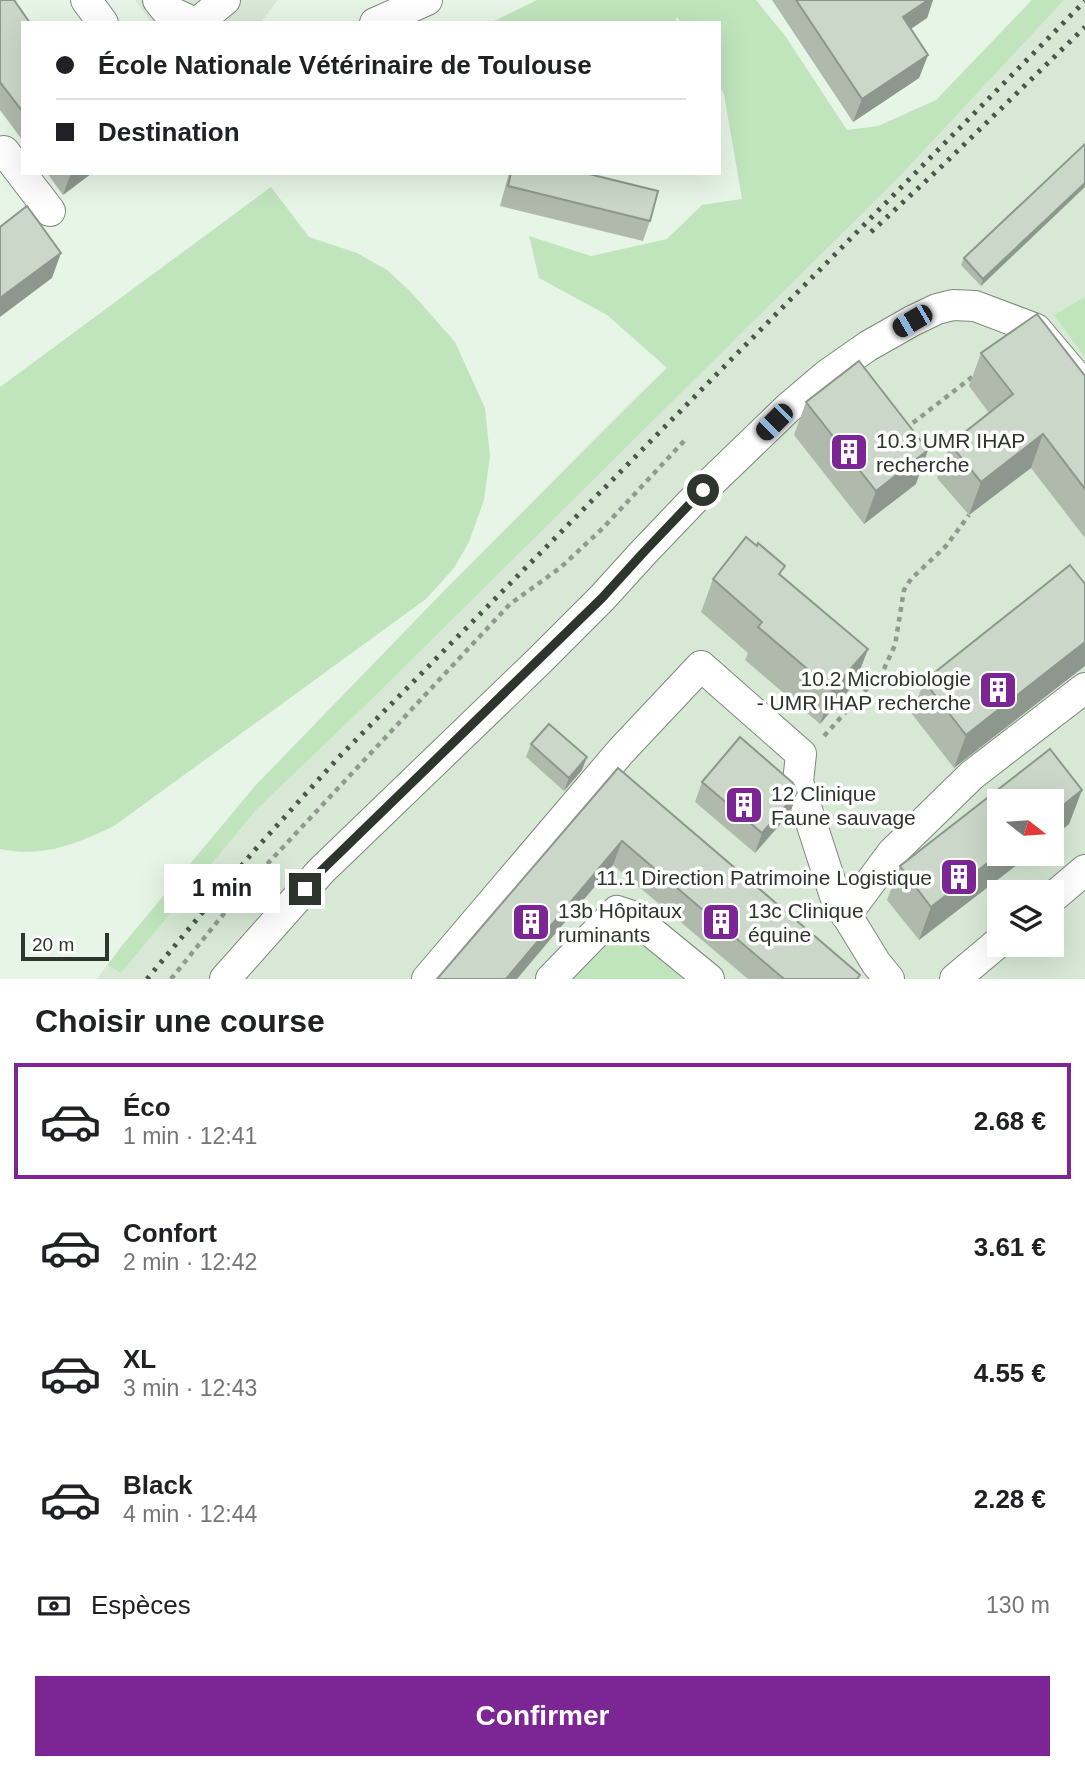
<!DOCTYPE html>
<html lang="fr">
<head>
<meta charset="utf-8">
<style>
  :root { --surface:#fff; --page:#f6f6f6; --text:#202124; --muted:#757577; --line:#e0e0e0; --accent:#7c2695 }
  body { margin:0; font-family:Helvetica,sans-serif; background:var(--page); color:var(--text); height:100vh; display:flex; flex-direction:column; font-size:26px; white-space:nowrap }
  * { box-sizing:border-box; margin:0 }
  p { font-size:23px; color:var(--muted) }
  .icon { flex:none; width:38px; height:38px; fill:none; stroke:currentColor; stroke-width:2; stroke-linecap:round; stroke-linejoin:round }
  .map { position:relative; height:979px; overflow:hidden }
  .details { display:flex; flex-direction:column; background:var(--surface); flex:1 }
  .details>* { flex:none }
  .guide { position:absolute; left:21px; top:21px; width:700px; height:154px; border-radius:0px; box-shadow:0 7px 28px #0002; display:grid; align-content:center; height:154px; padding:0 35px; background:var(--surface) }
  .needle { width:46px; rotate:107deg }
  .fabs { position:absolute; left:987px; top:789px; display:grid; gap:14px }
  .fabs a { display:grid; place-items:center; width:77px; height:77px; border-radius:0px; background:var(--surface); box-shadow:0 7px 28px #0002; font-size:35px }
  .scale { position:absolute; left:21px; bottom:18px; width:88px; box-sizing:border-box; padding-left:7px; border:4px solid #2e342e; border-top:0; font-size:19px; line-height:24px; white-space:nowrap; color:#2e342e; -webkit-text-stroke:5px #fff; paint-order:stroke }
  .end { position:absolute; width:32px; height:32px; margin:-16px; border:9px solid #2e342e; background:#fff; box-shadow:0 0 0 4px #fff }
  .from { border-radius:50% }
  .bubble { position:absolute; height:49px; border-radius:0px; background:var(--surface); box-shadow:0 7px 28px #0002; font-size:23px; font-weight:600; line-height:49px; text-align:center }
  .car { position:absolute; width:21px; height:42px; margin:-21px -10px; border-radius:9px; box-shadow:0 0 5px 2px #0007; background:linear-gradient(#222 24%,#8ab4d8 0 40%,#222 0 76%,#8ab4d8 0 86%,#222 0) }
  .guide b { display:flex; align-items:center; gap:24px; height:66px; font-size:26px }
  .guide b+b { border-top:2px solid var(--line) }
  .guide i { width:18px; height:18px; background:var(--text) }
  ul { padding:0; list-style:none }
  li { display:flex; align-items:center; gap:21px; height:116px; margin:0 14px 10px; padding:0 21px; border:4px solid transparent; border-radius:0px }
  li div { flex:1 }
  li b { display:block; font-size:26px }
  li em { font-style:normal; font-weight:600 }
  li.current { border-color:var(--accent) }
  li>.icon { width:63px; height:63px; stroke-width:1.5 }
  h2 { padding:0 35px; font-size:32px; line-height:84px }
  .pay { display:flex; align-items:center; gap:18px; height:77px; padding:0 35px; font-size:26px }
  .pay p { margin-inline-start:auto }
  .action { display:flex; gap:14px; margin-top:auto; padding:14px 35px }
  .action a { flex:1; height:80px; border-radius:0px; background:var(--accent); color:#fff; font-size:28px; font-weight:600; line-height:80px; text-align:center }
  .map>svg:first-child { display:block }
  .built { fill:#d7e9d5; fill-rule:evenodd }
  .green { fill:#c0e5bd }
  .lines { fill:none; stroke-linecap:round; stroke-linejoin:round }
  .minor-casing { stroke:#7c897b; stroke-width:32 }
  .path { stroke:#909a8f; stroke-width:4.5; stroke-dasharray:5 5; stroke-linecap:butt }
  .minor { stroke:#fff; stroke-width:30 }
  .rail { stroke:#4d554d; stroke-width:5; stroke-dasharray:3.5 7; stroke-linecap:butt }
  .wall { fill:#afbaad }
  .shaded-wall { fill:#8e978d }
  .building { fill:#cbd8c9; stroke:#8e978d; stroke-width:2 }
  .route { stroke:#2e342e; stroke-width:9 }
  .labels { text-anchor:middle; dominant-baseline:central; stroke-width:7; stroke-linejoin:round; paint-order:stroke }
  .poi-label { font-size:21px; fill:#2e342e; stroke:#fff; text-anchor:start }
</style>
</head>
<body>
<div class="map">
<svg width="1085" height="979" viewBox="0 0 1085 979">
  <rect width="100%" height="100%" fill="#e7f5e6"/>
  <g class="built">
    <path d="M135 0H278L260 23H152Z"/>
    <path d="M1032 0H1085V979H97L120 948 255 786 441 594 625 408 865 176ZM999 802H1052V854H999ZM999 892H1052V945H999Z"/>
  </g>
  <g class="green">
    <path d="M537 0H756L786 37 847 130 878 126 936 100 1032 0H1064L899 177 379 692 256 810 121 973 108 965 120 948 255 786 441 594 667 368 607 315 539 278 529 236 591 256 667 239 702 205 742 199 724 94 719 85V23H681L677 17 675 23H490Z"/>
    <path d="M271 187 309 237 357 253 387 270 410 291 455 342 485 408 490 456 484 500 469 542 454 568 426 599 114 826C77 844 42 858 0 849V387Z"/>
    <path d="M1085 297V357L1054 315Z"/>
    <path d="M623 927 686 979H572L615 930Z"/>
  </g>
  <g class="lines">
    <defs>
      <g id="minor">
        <path d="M86 0 103 23"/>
        <path d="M158 0 165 9 195 23"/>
        <path d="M197 23 225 0"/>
        <path d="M375 23 427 0"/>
        <path d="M4 151 50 211"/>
        <path d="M1052 898 1085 870"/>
        <path d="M846 915 892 853 972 775 1085 688"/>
        <path d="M225 979 321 871 539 661 602 598 642 554 703 490 788 408 828 374 868 346 912 321 937 309 953 305 975 306 1036 329 1085 387"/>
        <path d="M427 979 621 751 701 666 801 754 798 782 835 896 876 963 889 979"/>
        <path d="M551 979 617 911 632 916 709 979"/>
        <path d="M955 979 999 942"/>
      </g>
    </defs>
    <use href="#minor" class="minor-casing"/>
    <g class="path">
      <path d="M905 429 976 374"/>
      <path d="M824 736 883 671 895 645 904 590 911 579 946 546 969 515"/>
      <path d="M171 979 243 890 510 604 560 568 603 528 684 441"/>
    </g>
    <use href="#minor" class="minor"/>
    <g class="rail">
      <path d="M871 232 942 166 1085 27"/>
      <path d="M147 979 253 852 339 757 1085 1"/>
    </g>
  </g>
  <g class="wall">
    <path d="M0 0 23 23V141L0 110Z"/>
    <path d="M772 0H933L927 18 911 29 928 55 919 78 853 122Z"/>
    <path d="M1085 144 981 286 961 265 964 258Z"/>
    <path d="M47 173H92L63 195Z"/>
    <path d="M509 173H585L650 221 643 241 500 206Z"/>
    <path d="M981 353 1085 376V538L1031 468 969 515 937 478 950 444 989 413 969 386Z"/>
    <path d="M806 402 916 484 864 524 794 435Z"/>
    <path d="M1070 565 954 768 912 714 924 681Z"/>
    <path d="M782 576 868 649 855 683 820 724 745 660 748 653 701 612 713 579Z"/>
    <path d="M531 744 582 770 564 791 526 757Z"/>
    <path d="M1050 749 1082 790 1069 824 1052 838V802H999V854H1031L919 940 887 900 900 866Z"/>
    <path d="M618 768 859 979H748L613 865Z"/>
    <path d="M702 782 797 793 790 813 755 853 695 802Z"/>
  </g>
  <g class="shaded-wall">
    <path d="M928 0H933L927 18 894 40 903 17Z"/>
    <path d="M928 55 919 78 853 122 862 99Z"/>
    <path d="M73 173H92L63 195 70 176Z"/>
    <path d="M1085 183V187L981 286 983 279Z"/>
    <path d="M61 253 52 278 0 317V298Z"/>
    <path d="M1043 434 1031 468 969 515 981 482Z"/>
    <path d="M928 450 916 484 864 524 876 491Z"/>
    <path d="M1085 642V666L954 768 966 735Z"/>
    <path d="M868 649 855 683 820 724 832 690Z"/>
    <path d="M587 757 582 770 564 791 569 778Z"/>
    <path d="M1082 790 1069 824 1052 838V814Z"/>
    <path d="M797 793 790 813 755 853 762 833Z"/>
    <path d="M622 841 613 865 517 979H506Z"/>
    <path d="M999 854H1031L919 940 931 907Z"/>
  </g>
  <g class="building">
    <path d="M0 0H14L30 23H23V112L0 82Z"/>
    <path d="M796 0H928L903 17 928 55 862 99Z"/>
    <path d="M1085 144V183L983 279 964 258Z"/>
    <path d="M511 173H585L658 191 650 221 508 186Z"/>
    <path d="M27 206 61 253 0 298V227Z"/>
    <path d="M1037 314 1085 376V489L1043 434 981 482 950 444 1013 394 981 353Z"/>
    <path d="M859 361 928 450 876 491 806 402Z"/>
    <path d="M746 537 757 546 758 543 785 566 779 574 868 649 832 690 758 627 762 622 713 579Z"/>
    <path d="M1070 565 1085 584V642L966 735 924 681Z"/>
    <path d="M549 724 587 757 569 778 531 744Z"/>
    <path d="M740 737 793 783 797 793 762 833 702 782Z"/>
    <path d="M1050 749 1082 790 1052 814V802H999V854L931 907 900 866Z"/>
    <path d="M618 768 860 975 857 979H784L622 841 506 979H437Z"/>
  </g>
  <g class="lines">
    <path class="route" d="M305 889 321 871 602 598 642 554 703 490"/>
  </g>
  <defs>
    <symbol id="building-square" viewBox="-11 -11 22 22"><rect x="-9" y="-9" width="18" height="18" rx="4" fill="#7c2695" stroke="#fff"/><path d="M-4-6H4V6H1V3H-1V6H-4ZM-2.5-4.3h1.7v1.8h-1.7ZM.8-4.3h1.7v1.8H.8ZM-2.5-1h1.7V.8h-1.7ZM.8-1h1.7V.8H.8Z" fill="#fff"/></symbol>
  </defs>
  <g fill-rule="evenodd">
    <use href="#building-square" x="827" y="430" width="44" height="44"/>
    <use href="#building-square" x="976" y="668" width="44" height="44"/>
    <use href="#building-square" x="722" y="783" width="44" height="44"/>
    <use href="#building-square" x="937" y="855" width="44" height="44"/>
    <use href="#building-square" x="509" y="900" width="44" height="44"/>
    <use href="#building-square" x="699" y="900" width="44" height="44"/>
  </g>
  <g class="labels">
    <g class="poi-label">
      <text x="876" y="440">10.3 UMR IHAP<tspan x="876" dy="24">recherche</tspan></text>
      <text x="971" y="678" text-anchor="end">10.2 Microbiologie<tspan x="971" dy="24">- UMR IHAP recherche</tspan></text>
      <text x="771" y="793">12 Clinique<tspan x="771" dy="24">Faune sauvage</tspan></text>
      <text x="932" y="877" text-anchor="end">11.1 Direction Patrimoine Logistique</text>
      <text x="558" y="910">13b Hôpitaux<tspan x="558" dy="24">ruminants</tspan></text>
      <text x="748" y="910">13c Clinique<tspan x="748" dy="24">équine</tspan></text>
    </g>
  </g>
</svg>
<div class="fabs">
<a><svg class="needle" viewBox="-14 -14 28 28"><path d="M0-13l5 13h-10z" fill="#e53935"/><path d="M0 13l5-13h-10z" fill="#757577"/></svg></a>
<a><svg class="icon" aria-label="layers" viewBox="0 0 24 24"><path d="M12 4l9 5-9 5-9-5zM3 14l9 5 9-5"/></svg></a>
</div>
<div class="scale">20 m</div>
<i class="end from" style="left:703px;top:490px"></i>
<i class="end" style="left:305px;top:889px"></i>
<div class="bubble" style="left:164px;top:864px;width:116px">1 min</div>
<i class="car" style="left:912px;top:321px;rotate:240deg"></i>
<i class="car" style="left:774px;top:422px;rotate:225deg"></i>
<div class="guide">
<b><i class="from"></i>École Nationale Vétérinaire de Toulouse</b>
<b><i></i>Destination</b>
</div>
</div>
<section class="details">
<h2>Choisir une course</h2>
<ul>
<li class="current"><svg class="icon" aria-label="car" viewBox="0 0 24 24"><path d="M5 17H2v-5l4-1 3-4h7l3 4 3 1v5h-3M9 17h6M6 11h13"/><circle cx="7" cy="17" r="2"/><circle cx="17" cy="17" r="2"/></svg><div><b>Éco</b><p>1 min · 12:41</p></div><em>2.68 €</em></li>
<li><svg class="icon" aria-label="car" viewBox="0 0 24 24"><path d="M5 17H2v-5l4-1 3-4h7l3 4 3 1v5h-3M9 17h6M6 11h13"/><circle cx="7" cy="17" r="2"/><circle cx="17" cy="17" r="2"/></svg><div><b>Confort</b><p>2 min · 12:42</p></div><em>3.61 €</em></li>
<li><svg class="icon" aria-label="car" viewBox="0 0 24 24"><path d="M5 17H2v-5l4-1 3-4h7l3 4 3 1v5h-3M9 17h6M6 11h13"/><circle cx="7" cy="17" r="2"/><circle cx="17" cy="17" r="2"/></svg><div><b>XL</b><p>3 min · 12:43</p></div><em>4.55 €</em></li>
<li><svg class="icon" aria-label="car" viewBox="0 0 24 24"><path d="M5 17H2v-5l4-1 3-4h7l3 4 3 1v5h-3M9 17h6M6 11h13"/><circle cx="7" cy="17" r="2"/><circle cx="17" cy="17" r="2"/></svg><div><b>Black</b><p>4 min · 12:44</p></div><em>2.28 €</em></li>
</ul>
<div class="pay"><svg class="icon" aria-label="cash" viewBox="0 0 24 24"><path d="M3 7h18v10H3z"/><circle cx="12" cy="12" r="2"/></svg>Espèces<p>130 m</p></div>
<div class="action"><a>Confirmer</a></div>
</section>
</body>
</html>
